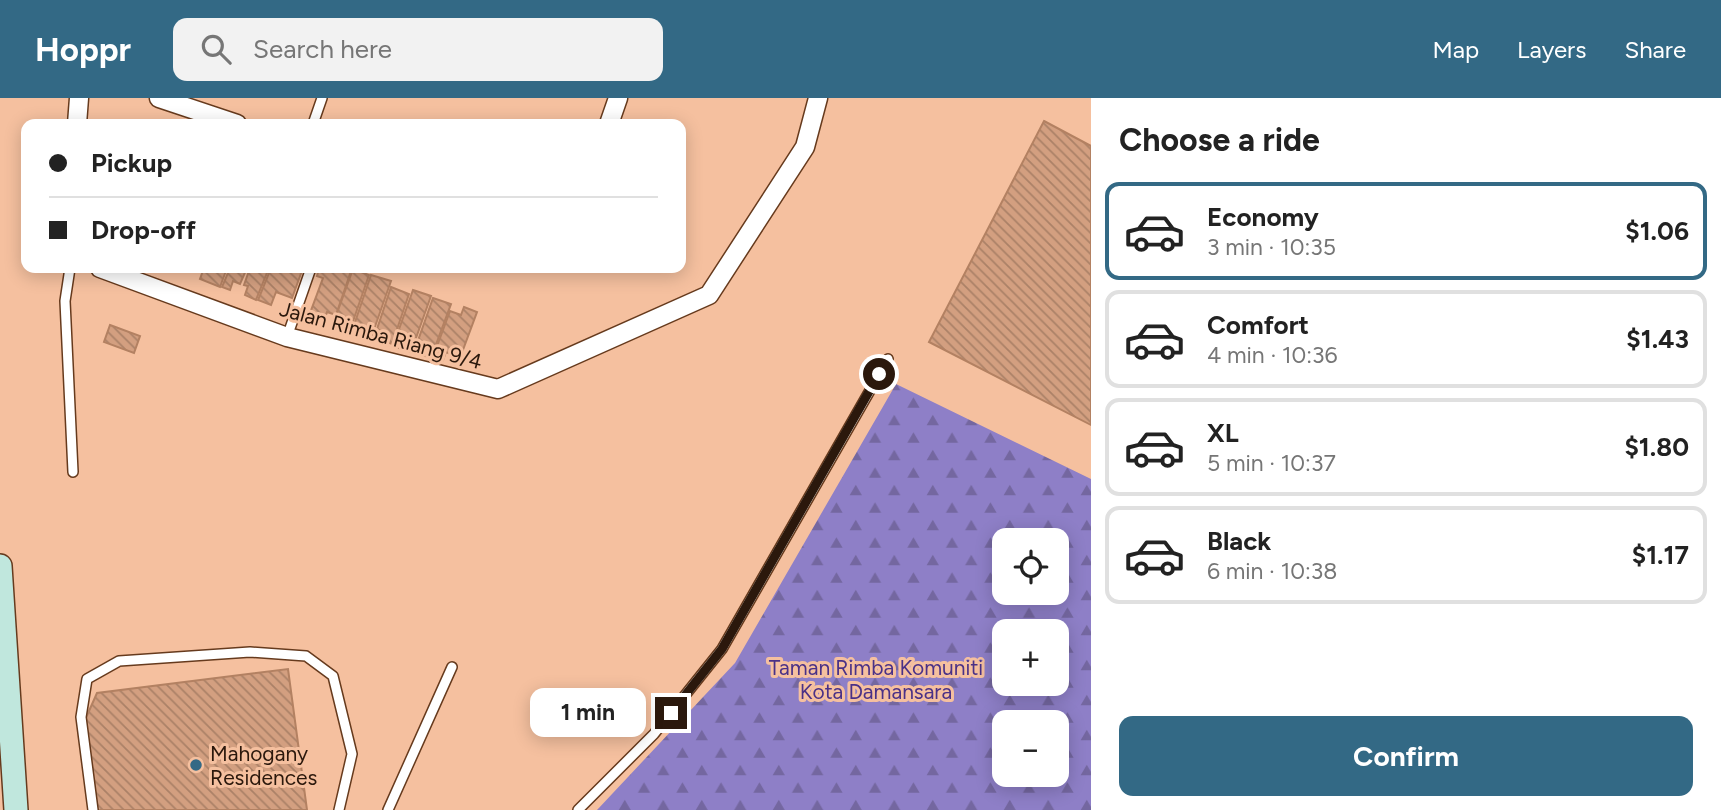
<!DOCTYPE html>
<html lang="en">
<head>
<meta charset="utf-8">
<style>
  :root { --surface:#fff; --page:#f2f2f2; --text:#222; --muted:#767676; --line:#e0e0e0; --accent:#336985 }
  body { margin:0; font-family:Figtree,sans-serif; background:var(--page); color:var(--text); height:100vh; display:flex; flex-direction:column; font-size:26px; white-space:nowrap }
  * { box-sizing:border-box; margin:0 }
  p { font-size:23px; color:var(--muted) }
  .icon { flex:none; width:38px; height:38px; fill:none; stroke:currentColor; stroke-width:2; stroke-linecap:round; stroke-linejoin:round }
  .map { position:relative; flex:1; overflow:hidden }
  .side { display:flex; flex-direction:column; background:var(--surface); width:630px }
  .side>* { flex:none }
  .guide { position:absolute; left:21px; top:21px; width:665px; height:154px; border-radius:14px; box-shadow:0 4px 18px #0003; display:grid; align-content:center; height:154px; padding:0 28px; background:var(--surface) }
  .controls { position:absolute; left:992px; top:430px; display:grid; gap:14px }
  .controls a { display:grid; place-items:center; width:77px; height:77px; border-radius:14px; background:var(--surface); box-shadow:0 4px 18px #0003; font-size:35px }
  .end { position:absolute; width:32px; height:32px; margin:-16px; border:9px solid #2b180c; background:#fff; box-shadow:0 0 0 4px #fff }
  .from { border-radius:50% }
  .bubble { position:absolute; height:49px; border-radius:14px; background:var(--surface); box-shadow:0 4px 18px #0003; font-size:23px; font-weight:700; line-height:49px; text-align:center }
  .guide b { display:flex; align-items:center; gap:24px; height:66px; font-size:26px }
  .guide b+b { border-top:2px solid var(--line) }
  .guide i { width:18px; height:18px; background:var(--text) }
  ul { padding:0; list-style:none }
  li { display:flex; align-items:center; gap:21px; height:98px; margin:0 14px 10px; padding:0 14px; border:4px solid var(--line); border-radius:14px }
  li div { flex:1 }
  li b { display:block; font-size:26px }
  li em { font-style:normal; font-weight:700 }
  li.active { border-color:var(--accent) }
  li>.icon { width:63px; height:63px; stroke-width:1.5 }
  h2 { padding:0 28px; font-size:32px; line-height:84px }
  .primary-button { display:flex; gap:14px; margin-top:auto; padding:14px 28px }
  .primary-button a { flex:1; height:80px; border-radius:14px; background:var(--accent); color:#fff; font-size:28px; font-weight:700; line-height:80px; text-align:center }
  header { display:flex; align-items:center; gap:42px; box-sizing:border-box; height:98px; padding:0 35px; background:var(--accent); color:#fff }
  header strong { font-size:33px }
  nav { display:flex; gap:38px; margin-inline-start:auto; font-size:24px }
  .search { width:490px; height:63px; background:var(--page); display:flex; align-items:center; gap:18px; box-sizing:border-box; padding:0 24px; border-radius:14px; color:var(--muted); font-size:26px }
  main { display:flex; flex:1; min-height:0 }
  .map>svg:first-child { display:block }
  .forest { fill:url(#forest-firs); fill-rule:evenodd }
  .building { fill:url(#building-back-hatch); stroke:#b38162; stroke-width:2 }
  .lines { fill:none; stroke-linecap:round; stroke-linejoin:round }
  .lane-casing { stroke:#663a1d; stroke-width:12 }
  .street-casing { stroke:#663a1d; stroke-width:21 }
  .secondary-casing { stroke:#663a1d; stroke-width:26 }
  .lane { stroke:#fff; stroke-width:9 }
  .street { stroke:#fff; stroke-width:18 }
  .secondary { stroke:#c0e7dd; stroke-width:23 }
  .route { stroke:#2b180c; stroke-width:9 }
  .poi-dot { fill:#336985; stroke:#f5c09f; stroke-width:2.5 }
  .labels { text-anchor:middle; dominant-baseline:central; stroke-width:6; stroke-linejoin:round; paint-order:stroke }
  .street-label { font-size:21px; fill:#2b180c; stroke:#f5c09f }
  .park-label { font-size:21px; fill:#4a3187; stroke:#f5c09f }
  .poi-label { font-size:21px; fill:#2b180c; stroke:#f5c09f; text-anchor:start }
</style>
</head>
<body>
<header>
<strong>Hoppr</strong>
<div class="search"><svg class="icon" aria-label="search" viewBox="0 0 24 24"><circle cx="10" cy="10" r="6"/><path d="M15 15l6 6"/></svg>Search here</div>
<nav><a>Map</a><a>Layers</a><a>Share</a></nav>
</header>
<main>
<div class="map">
<svg width="1091" height="712" viewBox="0 0 1091 712">
  <defs>
    <pattern id="forest-firs" width="22" height="20" patternUnits="userSpaceOnUse" patternTransform="scale(1.75)"><rect width="22" height="20" fill="#8e7fc7"/><path d="M5 1l3.5 6h-7zM16 11l3.5 6h-7z" fill="#7467a0"/></pattern>
    <pattern id="building-back-hatch" width="6" height="6" patternUnits="userSpaceOnUse" patternTransform="scale(1.75)"><rect width="6" height="6" fill="#d39f80"/><path d="M-1 5l2 2M0 0l6 6M5-1l2 2" fill="none" stroke="#ab8167"/></pattern>
  </defs>
  <rect width="100%" height="100%" fill="#f5c09f"/>
  <path class="forest" d="M896 286 1091 381V712H597L735 565ZM1004 443H1057V495H1004ZM1004 534H1057V586H1004ZM1004 625H1057V677H1004Z"/>
  <g class="building">
    <path d="M1044 23 1091 48V327L929 244Z"/>
    <path d="M204 170H227L220 189 200 181Z"/>
    <path d="M230 170H247L240 186 233 183 230 192 222 189Z"/>
    <path d="M250 170H269L256 202 245 197 248 188 244 187Z"/>
    <path d="M271 170H303L292 200 276 194 271 207 258 202Z"/>
    <path d="M319 170H352L336 217 327 214 324 223 309 218 323 180 317 178Z"/>
    <path d="M353 171 369 177 349 235 332 229Z"/>
    <path d="M371 177 391 183 371 240 352 233Z"/>
    <path d="M391 189 409 196 392 246 382 242 384 234 377 231Z"/>
    <path d="M413 192 431 198 411 254 393 248Z"/>
    <path d="M433 200 451 206 431 260 414 254Z"/>
    <path d="M464 209 477 214 460 260 446 254 443 262 433 259 450 213 461 217Z"/>
    <path d="M110 227 140 238 134 255 104 244Z"/>
    <path d="M288 571 307 712H97L85 622 97 595Z"/>
  </g>
  <g class="lines">
    <defs>
      <g id="lane">
        <path d="M313 26 322 0"/>
        <path d="M70 170 65 203 73 374"/>
        <path d="M287 239 311 170"/>
        <path d="M93 712 81 619 87 581 119 563 250 554 306 558 333 578 352 656 339 712"/>
        <path d="M388 712 452 569"/>
        <path d="M578 712 654 636 722 551 888 261"/>
      </g>
      <g id="street">
        <path d="M159 0 237 26"/>
        <path d="M77 26 79 0"/>
        <path d="M609 26 618 0"/>
        <path d="M100 170 287 239 498 291 709 197 805 49 818 0"/>
      </g>
      <path id="secondary" d="M0 468 16 712"/>
    </defs>
    <use href="#lane" class="lane-casing"/>
    <use href="#street" class="street-casing"/>
    <use href="#secondary" class="secondary-casing"/>
    <use href="#lane" class="lane"/>
    <use href="#street" class="street"/>
    <use href="#secondary" class="secondary"/>
  </g>
  <g class="lines">
    <path class="route" d="M671 615 722 551 879 276"/>
  </g>
  <circle class="poi-dot" cx="196" cy="667" r="7"/>
  <g class="labels">
    <g class="street-label">
      <text transform="translate(381 237) rotate(15)">Jalan Rimba Riang 9/4</text>
    </g>
    <g class="park-label">
      <text x="876" y="569">Taman Rimba Komuniti<tspan x="876" dy="24">Kota Damansara</tspan></text>
    </g>
    <g class="poi-label">
      <text x="210" y="655">Mahogany<tspan x="210" dy="24">Residences</tspan></text>
    </g>
  </g>
</svg>
<div class="controls">
<a><svg class="icon" aria-label="locate" viewBox="0 0 24 24"><circle cx="12" cy="12" r="6"/><path d="M12 2v4M12 18v4M2 12h4M18 12h4"/></svg></a>
<a>+</a>
<a>−</a>
</div>
<i class="end from" style="left:879px;top:276px"></i>
<i class="end" style="left:671px;top:615px"></i>
<div class="bubble" style="left:530px;top:590px;width:116px">1 min</div>
<div class="guide">
<b><i class="from"></i>Pickup</b>
<b><i></i>Drop-off</b>
</div>
</div>
<section class="side">
<h2>Choose a ride</h2>
<ul>
<li class="active"><svg class="icon" aria-label="car" viewBox="0 0 24 24"><path d="M5 17H2v-5l4-1 3-4h7l3 4 3 1v5h-3M9 17h6M6 11h13"/><circle cx="7" cy="17" r="2"/><circle cx="17" cy="17" r="2"/></svg><div><b>Economy</b><p>3 min · 10:35</p></div><em>$1.06</em></li>
<li><svg class="icon" aria-label="car" viewBox="0 0 24 24"><path d="M5 17H2v-5l4-1 3-4h7l3 4 3 1v5h-3M9 17h6M6 11h13"/><circle cx="7" cy="17" r="2"/><circle cx="17" cy="17" r="2"/></svg><div><b>Comfort</b><p>4 min · 10:36</p></div><em>$1.43</em></li>
<li><svg class="icon" aria-label="car" viewBox="0 0 24 24"><path d="M5 17H2v-5l4-1 3-4h7l3 4 3 1v5h-3M9 17h6M6 11h13"/><circle cx="7" cy="17" r="2"/><circle cx="17" cy="17" r="2"/></svg><div><b>XL</b><p>5 min · 10:37</p></div><em>$1.80</em></li>
<li><svg class="icon" aria-label="car" viewBox="0 0 24 24"><path d="M5 17H2v-5l4-1 3-4h7l3 4 3 1v5h-3M9 17h6M6 11h13"/><circle cx="7" cy="17" r="2"/><circle cx="17" cy="17" r="2"/></svg><div><b>Black</b><p>6 min · 10:38</p></div><em>$1.17</em></li>
</ul>
<div class="primary-button"><a>Confirm</a></div>
</section>
</main>
</body>
</html>
